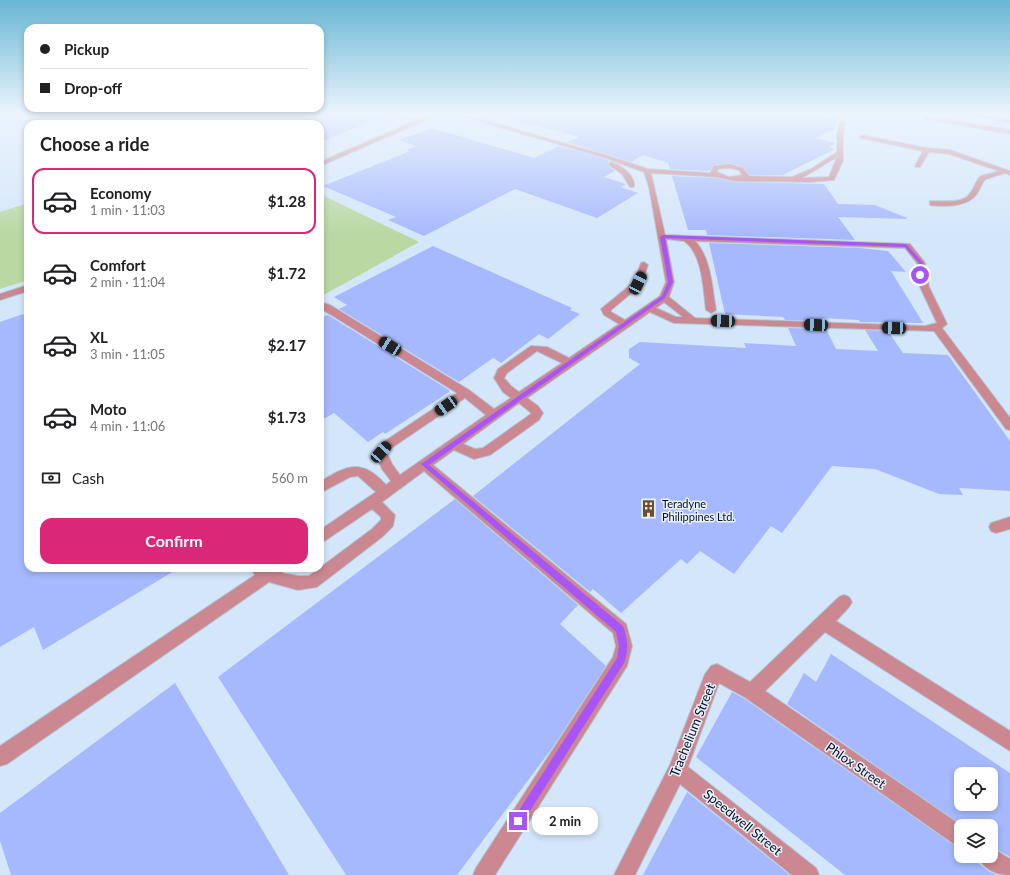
<!DOCTYPE html>
<html lang="en">
<head>
<meta charset="utf-8">
<style>
  :root { --surface:#fff; --page:#f6f6f6; --text:#202124; --muted:#757577; --line:#e0e0e0; --accent:#db2777 }
  body { margin:0; font-family:Lato,sans-serif; background:var(--page); color:var(--text); height:100vh; display:flex; flex-direction:column; font-size:15px; white-space:nowrap }
  * { box-sizing:border-box; margin:0 }
  p { font-size:13px; color:var(--muted) }
  .icon { flex:none; width:22px; height:22px; fill:none; stroke:currentColor; stroke-width:2; stroke-linecap:round; stroke-linejoin:round }
  .map { position:relative; flex:1; overflow:hidden }
  .drawer { position:absolute; left:24px; top:120px; width:300px; height:452px; display:flex; flex-direction:column; background:var(--surface); border-radius:12px; box-shadow:0 2px 6px #0003 }
  .drawer>* { flex:none }
  .banner { position:absolute; left:24px; top:24px; width:300px; height:88px; border-radius:12px; box-shadow:0 2px 6px #0003; display:grid; align-content:center; height:88px; padding:0 16px; background:var(--surface) }
  .buttons { position:absolute; left:954px; top:767px; display:grid; gap:8px }
  .buttons a { display:grid; place-items:center; width:44px; height:44px; border-radius:8px; background:var(--surface); box-shadow:0 2px 6px #0003; font-size:20px }
  .end { position:absolute; width:18px; height:18px; margin:-9px; border:5px solid #a855f7; background:#fff; box-shadow:0 0 0 2px #fff }
  .from { border-radius:50% }
  .bubble { position:absolute; height:28px; border-radius:12px; background:var(--surface); box-shadow:0 2px 6px #0003; font-size:13px; font-weight:700; line-height:28px; text-align:center }
  .car { position:absolute; width:12px; height:24px; margin:-12px -6px; border-radius:5px; box-shadow:0 0 3px 1px #0007; background:linear-gradient(#222 24%,#8ab4d8 0 40%,#222 0 76%,#8ab4d8 0 86%,#222 0) }
  .banner b { display:flex; align-items:center; gap:14px; height:38px; font-size:15px }
  .banner b+b { border-top:1px solid var(--line) }
  .banner i { width:10px; height:10px; background:var(--text) }
  ul { padding:0; list-style:none }
  li { display:flex; align-items:center; gap:12px; height:66px; margin:0 8px 6px; padding:0 8px; border:2px solid transparent; border-radius:12px }
  li div { flex:1 }
  li b { display:block; font-size:15px }
  li em { font-style:normal; font-weight:700 }
  li.active { border-color:var(--accent) }
  li>.icon { width:36px; height:36px; stroke-width:1.5 }
  h2 { padding:0 16px; font-size:18px; line-height:48px }
  .pay { display:flex; align-items:center; gap:10px; height:44px; padding:0 16px; font-size:15px }
  .pay p { margin-inline-start:auto }
  .primary-button { display:flex; gap:8px; margin-top:auto; padding:8px 16px }
  .primary-button a { flex:1; height:46px; border-radius:12px; background:var(--accent); color:#fff; font-size:16px; font-weight:700; line-height:46px; text-align:center }
  .map>svg:first-child { display:block }
  .green { fill:#b9d8a2 }
  .building { fill:#a6b9fe; fill-rule:evenodd }
  .lines { fill:none; stroke-linecap:round; stroke-linejoin:round }
  .minor-casing { stroke:#b2c4d7; stroke-width:2 }
  .minor { fill:#cc8890; fill-rule:evenodd }
  .route { fill:#a855f7 }
  .labels { text-anchor:middle; dominant-baseline:central; stroke-width:3; stroke-linejoin:round; paint-order:stroke }
  .poi-label { font-size:11px; fill:#020f20; stroke:#e9f2fc; text-anchor:start }
  .near-street-label { font-size:13px; fill:#020f20; stroke:#e9f2fc }
</style>
</head>
<body>
<div class="map">
<svg width="1010" height="875" viewBox="0 0 1010 875">
  <rect width="100%" height="100%" fill="#d4e6fa"/>
  <g class="green">
    <path d="M320 194 419 242 320 297Z"/>
    <path d="M28 203V280L0 289V212Z"/>
  </g>
  <g class="building">
    <path d="M320 114H388L320 143Z"/>
    <path d="M513 114H722L744 120 758 114H810L837 120 834 122 838 123 833 126 837 128 816 138 836 143 829 147 835 149 783 175H750L743 167 729 163 714 165 709 171 670 169 668 163 643 155 631 162 567 142 579 137 512 119Z"/>
    <path d="M432 128 534 158 559 146 605 159 609 161 608 166 615 171 604 177 626 184 621 187 638 193 597 218 515 189 424 236 388 220 396 217 323 186 410 151 406 150 416 146 399 140Z"/>
    <path d="M672 176 716 178 734 182 824 184 838 204 875 205 907 218V219L838 217 855 240 707 235 706 230H688Z"/>
    <path d="M709 243 860 248 888 251 906 272 891 271 923 323 860 322 859 320 821 318 822 321 785 320 783 317 725 314Z"/>
    <path d="M433 246 572 308 570 310 580 314 548 339 539 334 501 363 493 358 459 382 339 309 347 305 334 297Z"/>
    <path d="M23 314 28 322V568H179L43 650 34 627 0 647V322Z"/>
    <path d="M328 315 449 390V392L385 434 383 432 368 442 334 413 320 421V318Z"/>
    <path d="M788 328 826 329 836 349 878 351 865 330 888 331 903 353 948 355 1010 441V491L959 488 963 495 939 494 875 469 832 466 782 533 771 526 734 574 700 551 687 564 681 559 621 613 593 589 590 592 473 496 640 364 629 358V349L640 342 746 348 744 343 796 346Z"/>
    <path d="M455 499 578 605 560 624 606 666 553 747 457 875H346L218 677Z"/>
    <path d="M831 654 1010 773V857L991 846V826H963L787 704 804 673 816 682ZM961 774H991V804H961Z"/>
    <path d="M175 683 289 875H11L0 841V813Z"/>
    <path d="M732 692 745 699 961 850V856H969L990 872 998 875H845L696 757Z"/>
    <path d="M687 792 790 875H643Z"/>
  </g>
  <g class="lines">
    <defs>
      <g id="minor">
        <path d="M392 114C402 113 413 120 421 119 428 117 432 113 440 114L320 166V162L415 121Z"/>
        <path d="M455 114H463L609 156 648 169 710 173 714 166 729 164 743 168 749 176 792 177 811 169 837 152V134L840 122 845 121 843 134V161L834 180 809 182 734 181 716 177 651 173 665 235 910 244 925 263 929 287 947 324 942 328 1010 418V430L1006 429 934 331 674 323 650 312 527 398 538 406 543 413 539 420 490 455 474 459 454 450 433 465 626 624 632 646 627 666 495 875H473L476 868 613 657 616 646 613 633 424 471 382 502 395 515 393 526 382 537 317 587 298 590 269 582 7 764 0 766V746L255 575 250 568H285L282 573 298 576H309L372 529 381 520V517L372 509 320 544V530L376 492 358 476 350 477 320 493V482C347 465 362 458 386 485L391 481 382 469 375 452 382 443 457 393 320 308V302L330 305 469 390 494 409 511 398 503 392 494 378 498 369 531 346 547 347 569 358 619 324 604 315 601 309 634 282 641 263 644 262 648 265 641 285 611 310V312L625 320 660 296 666 282 649 187 644 172 605 158ZM837 157 829 177 802 178ZM729 168 739 170 742 175 729 177 717 172 718 169ZM666 239 684 241C703 254 703 289 706 310L711 313 716 310C712 287 711 258 695 241L905 248 917 263 920 287 937 323 925 326 695 318 669 297 674 282ZM664 302 683 317H676L656 308ZM537 351 562 363 519 392 511 386 504 378 507 373ZM465 398 486 415 400 475 392 464 387 453 390 449ZM519 403 530 412 531 414 483 448 475 449 463 444Z"/>
        <path d="M969 114H980L1010 119V123Z"/>
        <path d="M926 116 1010 130V134L924 119Z"/>
        <path d="M862 135 927 148 950 150 1010 171V175L1005 173 986 179C981 183 980 190 976 195 967 207 944 207 930 205V201H933C944 201 965 204 971 192 975 186 976 180 981 176L999 171 949 154 929 152 920 167H916L915 166 923 151 860 138V136Z"/>
        <path d="M611 162C621 165 636 176 634 187H630L622 174 609 165V163Z"/>
        <path d="M28 285V291L0 300V294Z"/>
        <path d="M1010 517V529L996 533 991 531 989 527 991 523Z"/>
        <path d="M844 595 849 597 852 602 849 607 836 621 1010 731V751L825 632 765 691 962 826H961V847L954 844 746 698 719 683 688 767 816 868 819 875H792L680 784 635 875H614L670 765 705 674 711 666 717 664 750 682 839 597Z"/>
        <path d="M991 847 1010 859V875C996 875 983 869 978 856H991Z"/>
      </g>
    </defs>
    <use href="#minor" class="minor-casing"/>
    <use href="#minor" class="minor"/>
  </g>
  <linearGradient id="sky" x2="0" y2="1"><stop stop-color="#68b6d4"/><stop offset="0.48" stop-color="#ecf4fd"/><stop offset="1" stop-color="#ecf4fd" stop-opacity="0"/></linearGradient>
  <rect width="1010" height="236" fill="url(#sky)"/>
  <path class="route" d="M663 235 906 244 923 263V275L920 277 918 275 919 263 905 247 665 238 673 282 665 298 429 465 623 626C628 639 629 651 624 663L521 825 518 827 514 825 512 821 514 818 617 658 619 646 616 632 421 464 662 296 668 282 660 237Z"/>
  <defs>
    <symbol id="building-bare" viewBox="-9 -9 18 18"><path d="M-4-6H4V6H1V3H-1V6H-4ZM-2.5-4.3h1.7v1.8h-1.7ZM.8-4.3h1.7v1.8H.8ZM-2.5-1h1.7V.8h-1.7ZM.8-1h1.7V.8H.8Z" fill="#6f4f25" stroke="#e9f2fc" stroke-width="2.5" paint-order="stroke"/></symbol>
  </defs>
  <g fill-rule="evenodd">
    <use href="#building-bare" x="636" y="496" width="25" height="25"/>
  </g>
  <g class="labels">
    <g class="poi-label">
      <text x="662" y="503">Teradyne<tspan x="662" dy="13">Philippines Ltd.</tspan></text>
    </g>
    <g class="near-street-label">
      <text transform="translate(692 730) rotate(-68)">Trachelium Street</text>
      <text transform="translate(856 765) rotate(35)">Phlox Street</text>
      <text transform="translate(743 822) rotate(39)">Speedwell Street</text>
    </g>
  </g>
</svg>
<div class="buttons">
<a><svg class="icon" aria-label="locate" viewBox="0 0 24 24"><circle cx="12" cy="12" r="6"/><path d="M12 2v4M12 18v4M2 12h4M18 12h4"/></svg></a>
<a><svg class="icon" aria-label="layers" viewBox="0 0 24 24"><path d="M12 4l9 5-9 5-9-5zM3 14l9 5 9-5"/></svg></a>
</div>
<i class="end from" style="left:920px;top:275px"></i>
<i class="end" style="left:518px;top:821px"></i>
<div class="bubble" style="left:532px;top:807px;width:66px">2 min</div>
<i class="car" style="left:638px;top:283px;rotate:26deg"></i>
<i class="car" style="left:723px;top:321px;rotate:272deg"></i>
<i class="car" style="left:816px;top:325px;rotate:272deg"></i>
<i class="car" style="left:894px;top:328px;rotate:272deg"></i>
<i class="car" style="left:390px;top:346px;rotate:302deg"></i>
<i class="car" style="left:446px;top:406px;rotate:236deg"></i>
<i class="car" style="left:381px;top:452px;rotate:42deg"></i>
<div class="banner">
<b><i class="from"></i>Pickup</b>
<b><i></i>Drop-off</b>
</div>
<section class="drawer">
<h2>Choose a ride</h2>
<ul>
<li class="active"><svg class="icon" aria-label="car" viewBox="0 0 24 24"><path d="M5 17H2v-5l4-1 3-4h7l3 4 3 1v5h-3M9 17h6M6 11h13"/><circle cx="7" cy="17" r="2"/><circle cx="17" cy="17" r="2"/></svg><div><b>Economy</b><p>1 min · 11:03</p></div><em>$1.28</em></li>
<li><svg class="icon" aria-label="car" viewBox="0 0 24 24"><path d="M5 17H2v-5l4-1 3-4h7l3 4 3 1v5h-3M9 17h6M6 11h13"/><circle cx="7" cy="17" r="2"/><circle cx="17" cy="17" r="2"/></svg><div><b>Comfort</b><p>2 min · 11:04</p></div><em>$1.72</em></li>
<li><svg class="icon" aria-label="car" viewBox="0 0 24 24"><path d="M5 17H2v-5l4-1 3-4h7l3 4 3 1v5h-3M9 17h6M6 11h13"/><circle cx="7" cy="17" r="2"/><circle cx="17" cy="17" r="2"/></svg><div><b>XL</b><p>3 min · 11:05</p></div><em>$2.17</em></li>
<li><svg class="icon" aria-label="car" viewBox="0 0 24 24"><path d="M5 17H2v-5l4-1 3-4h7l3 4 3 1v5h-3M9 17h6M6 11h13"/><circle cx="7" cy="17" r="2"/><circle cx="17" cy="17" r="2"/></svg><div><b>Moto</b><p>4 min · 11:06</p></div><em>$1.73</em></li>
</ul>
<div class="pay"><svg class="icon" aria-label="cash" viewBox="0 0 24 24"><path d="M3 7h18v10H3z"/><circle cx="12" cy="12" r="2"/></svg>Cash<p>560 m</p></div>
<div class="primary-button"><a>Confirm</a></div>
</section>
</div>
</body>
</html>
